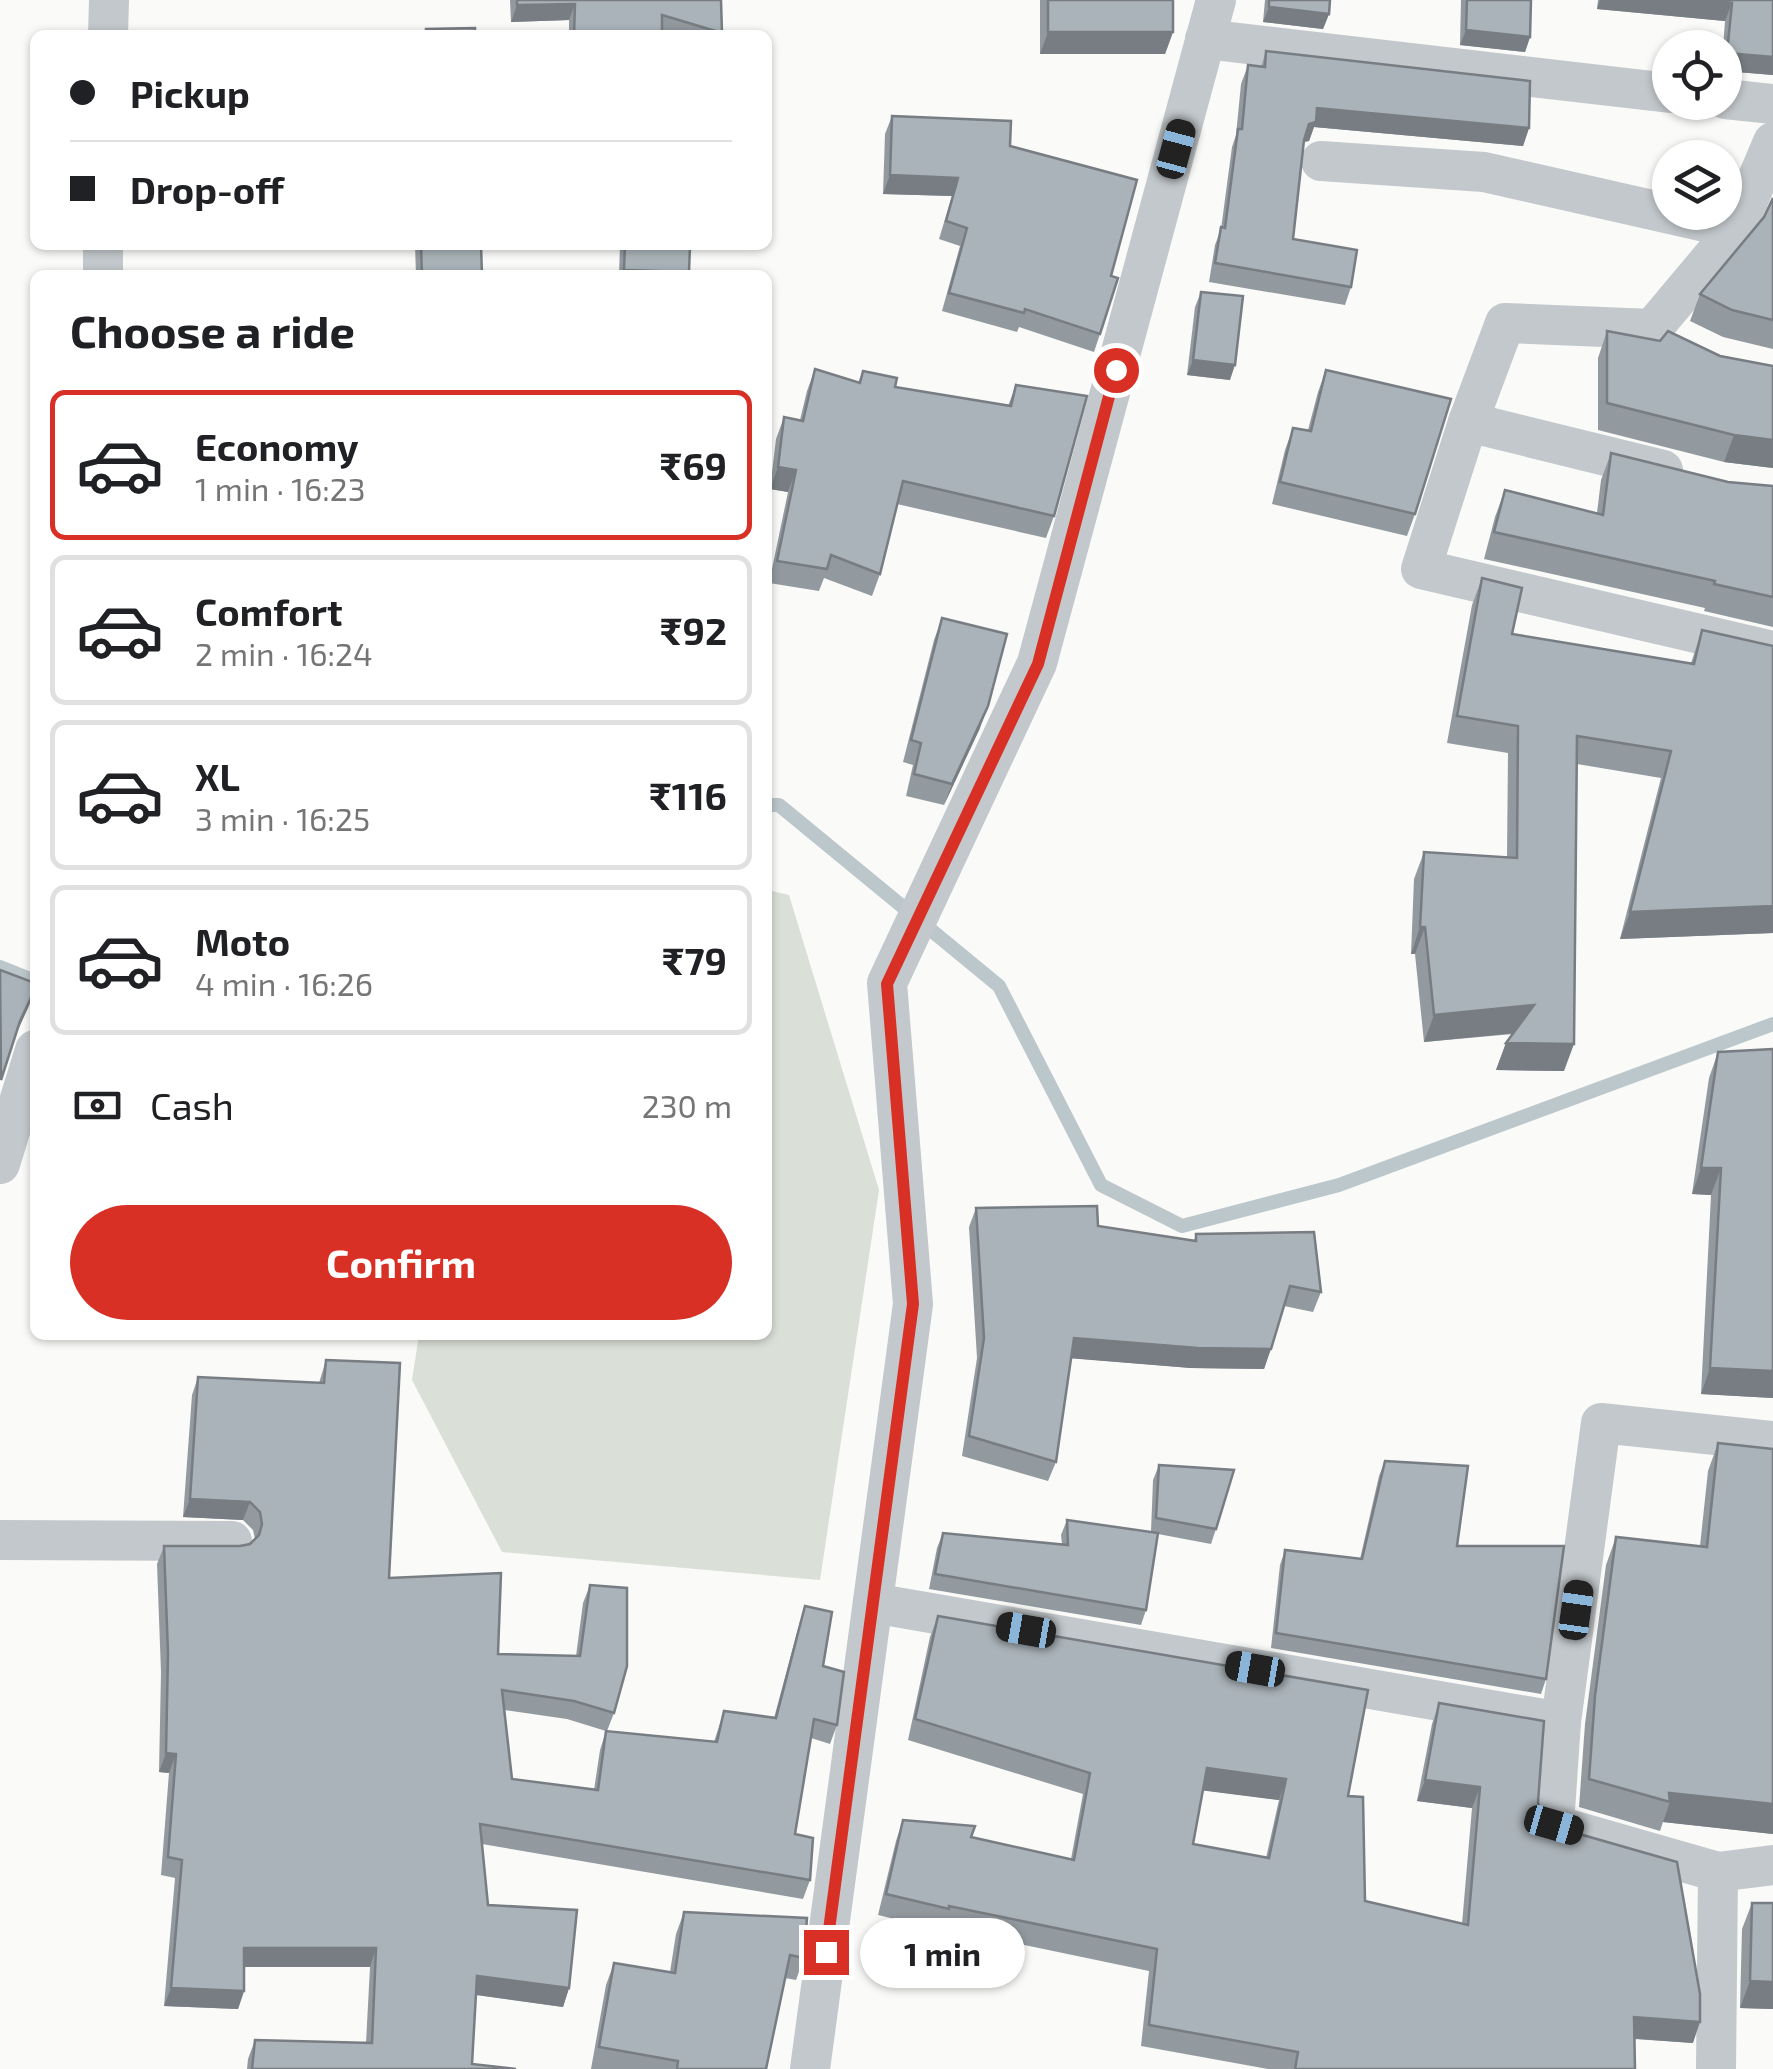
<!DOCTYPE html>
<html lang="en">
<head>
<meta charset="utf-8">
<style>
  :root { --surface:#fff; --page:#f2f2f2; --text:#202124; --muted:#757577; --line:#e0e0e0; --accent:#d93025 }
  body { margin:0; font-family:"Exo 2",sans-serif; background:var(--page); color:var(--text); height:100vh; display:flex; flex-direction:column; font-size:38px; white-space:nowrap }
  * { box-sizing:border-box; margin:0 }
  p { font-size:32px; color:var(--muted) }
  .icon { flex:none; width:55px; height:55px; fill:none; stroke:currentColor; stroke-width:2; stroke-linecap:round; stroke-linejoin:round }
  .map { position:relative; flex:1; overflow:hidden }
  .drawer { position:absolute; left:30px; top:270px; width:742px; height:1070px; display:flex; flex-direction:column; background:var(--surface); border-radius:15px; box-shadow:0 2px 8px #0004 }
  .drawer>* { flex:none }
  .guide { position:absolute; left:30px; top:30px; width:742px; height:220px; border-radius:15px; box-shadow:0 2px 8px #0004; display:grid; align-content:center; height:220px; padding:0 40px; background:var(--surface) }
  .tools { position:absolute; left:1652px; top:30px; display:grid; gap:20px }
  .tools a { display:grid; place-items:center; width:90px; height:90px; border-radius:50%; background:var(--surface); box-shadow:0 2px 8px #0004; font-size:50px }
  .end { position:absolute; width:45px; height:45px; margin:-22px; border:12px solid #d93025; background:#fff; box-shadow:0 0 0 5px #fff }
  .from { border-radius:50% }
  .bubble { position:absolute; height:70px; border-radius:35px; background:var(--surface); box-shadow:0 2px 8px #0004; font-size:32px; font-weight:700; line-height:70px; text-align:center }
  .car { position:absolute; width:30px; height:60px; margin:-30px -15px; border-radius:12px; box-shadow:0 0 8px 2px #0007; background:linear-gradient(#222 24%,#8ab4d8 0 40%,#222 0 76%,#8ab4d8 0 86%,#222 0) }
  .guide b { display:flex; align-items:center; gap:35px; height:95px; font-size:38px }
  .guide b+b { border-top:2px solid var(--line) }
  .guide i { width:25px; height:25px; background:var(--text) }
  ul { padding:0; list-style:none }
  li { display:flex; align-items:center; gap:30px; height:150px; margin:0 20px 15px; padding:0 20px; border:5px solid var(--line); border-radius:15px }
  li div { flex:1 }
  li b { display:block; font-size:38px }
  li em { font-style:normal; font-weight:700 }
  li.selected { border-color:var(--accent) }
  li>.icon { width:90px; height:90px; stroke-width:1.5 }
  h2 { padding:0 40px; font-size:45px; line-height:120px }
  .pay { display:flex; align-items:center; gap:25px; height:110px; padding:0 40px; font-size:38px }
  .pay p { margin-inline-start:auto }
  .cta { display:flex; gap:20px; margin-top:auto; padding:20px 40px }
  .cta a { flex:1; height:115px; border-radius:60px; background:var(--accent); color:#fff; font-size:40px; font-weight:700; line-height:115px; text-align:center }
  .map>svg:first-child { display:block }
  .green { fill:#dadfd7 }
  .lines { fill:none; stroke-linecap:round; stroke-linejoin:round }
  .stream { stroke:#bbc7cb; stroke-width:14 }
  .minor { stroke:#c3c8cc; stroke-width:40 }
  .wall { fill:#929a9f; fill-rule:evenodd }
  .shaded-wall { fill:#777d82 }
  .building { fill:#aab3b9; stroke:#777d82; stroke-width:2.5; fill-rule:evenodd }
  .route { stroke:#d93025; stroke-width:12 }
</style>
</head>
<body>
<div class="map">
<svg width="1773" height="2069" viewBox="0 0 1773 2069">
  <rect width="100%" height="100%" fill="#fafaf8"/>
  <path class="green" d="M768 890 789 895 879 1190 820 1580 502 1552 412 1380 419 1335H768Z"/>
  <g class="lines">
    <g class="stream">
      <path d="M768 805H779L999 986 1101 1185 1182 1226 1339 1185 1773 1024"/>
      <path d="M0 967 35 981"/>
    </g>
    <g class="minor">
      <path d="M108 35 109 0"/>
      <path d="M1205 39 1670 93"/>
      <path d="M1725 99 1773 104"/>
      <path d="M1773 142 1736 229 1652 329 1505 323 1468 422 1421 569 1773 651"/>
      <path d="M1321 161 1484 172 1736 229"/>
      <path d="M103 275V245"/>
      <path d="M1468 422 1663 470"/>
      <path d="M0 1164 35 1050"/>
      <path d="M0 1540 232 1541"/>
      <path d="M873 1603 1561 1722 1554 1825 1718 1872 1716 2069"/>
      <path d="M1561 1722 1601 1423 1773 1441"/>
      <path d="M1718 1872 1773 1865"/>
      <path d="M810 2069 913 1304 887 983 1037 663 1216 0"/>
    </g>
  </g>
  <g class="wall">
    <path d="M510 0H721L722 33 721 35H668L662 33V35H569V20L511 22Z"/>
    <path d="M1040 0H1173V32L1165 54H1040Z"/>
    <path d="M1265 0H1330L1329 14 1323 29 1263 22Z"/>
    <path d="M1461 0H1531L1530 37 1525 52 1460 45Z"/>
    <path d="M1598 0H1773V75L1725 71V48H1723L1725 21 1597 9Z"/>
    <path d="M1266 51 1529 128 1523 146 1314 127 1309 141 1304 142 1293 239 1351 287 1345 305 1209 282 1215 245 1221 229 1232 147 1236 135 1241 84 1248 65 1261 67Z"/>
    <path d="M892 116 1010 146 1111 276 1100 334 1094 352 1019 327 1017 332 942 311 960 246 939 239 952 196 883 194 885 134Z"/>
    <path d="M1773 198V349L1723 337 1690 321 1700 294 1764 217Z"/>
    <path d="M415 245H481L482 275H416Z"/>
    <path d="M620 245H690L688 275H619Z"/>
    <path d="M1201 292 1230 380 1187 375 1195 307Z"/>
    <path d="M1607 331 1720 356 1773 366V468L1724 462 1598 430V358Z"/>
    <path d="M815 369 858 383 863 371 895 387 1008 406 1016 385 1054 516 1046 538 897 504 880 574 872 596 824 578 819 591 769 583 788 492 770 489 776 439 784 417 800 420 807 391Z"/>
    <path d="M1326 370 1415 514 1407 536 1272 504 1285 450 1293 428 1308 430 1318 392Z"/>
    <path d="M1611 453 1728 482 1773 486V627L1704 611 1705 608 1484 559 1495 517 1505 490 1597 513 1601 480Z"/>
    <path d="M1482 578 1512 634 1691 663 1702 630 1773 646V933L1620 939 1661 778 1577 764 1564 1071 1496 1070 1506 1043 1513 1034 1424 1042 1415 954H1411L1414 879 1424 852 1507 858 1508 753 1447 743 1472 605Z"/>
    <path d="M942 618 980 728 944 805 906 796 913 765 903 762 934 640Z"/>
    <path d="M1773 1049V1398L1701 1394 1711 1195 1692 1194 1709 1078 1718 1052Z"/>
    <path d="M976 1208 1194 1241 1196 1234 1321 1292 1313 1312 1284 1306 1264 1369 1191 1368 1071 1358 1056 1462 1048 1481 962 1456 977 1358 969 1227Z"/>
    <path d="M326 1360 389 1578 498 1654 576 1656 583 1603 590 1585 614 1713 607 1731 714 1742 724 1711 774 1718 799 1625 805 1606 823 1666 837 1725 830 1744 811 1738 795 1834 810 1880 803 1899 482 1844 488 1905 569 1988 563 2007 476 1995 472 2064 516 2069H247L248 2059 255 2040 366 2043 370 1967H244V1991L238 2009 164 2006 175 1878 161 1875 169 1773 159 1772 161 1672 157 1564 164 1546H240L250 1544 255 1539 253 1530 243 1520 183 1517 192 1395 198 1377 319 1383ZM504 1710 567 1719 606 1731 600 1750 594 1790 512 1779Z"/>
    <path d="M1718 1443 1773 1834 1663 1822 1660 1831 1579 1807 1585 1724 1606 1565 1616 1537 1700 1546 1708 1471Z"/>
    <path d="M1385 1461 1457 1546 1546 1679 1541 1694 1271 1648 1280 1565 1285 1550 1360 1559 1379 1476Z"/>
    <path d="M1159 1465 1216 1529 1211 1544 1158 1534 1146 1610 1141 1625 929 1589 937 1548 943 1533 1062 1544 1061 1535 1067 1520 1151 1532 1153 1480Z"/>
    <path d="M938 1616 1348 1796 1365 1901 1462 1924 1472 1808 1417 1801 1432 1724 1439 1703 1538 1802 1540 1814 1693 2043 1634 2039 1635 2069H1268L1141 2046 1149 1971 942 1928 941 1930 878 1915 896 1841 903 1820 971 1837 1071 1859 1083 1794 908 1740 930 1637ZM1203 1790 1279 1800 1266 1858 1193 1844Z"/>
    <path d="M1752 1903 1773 2009 1740 2008 1742 1929Z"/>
    <path d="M684 1912 804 1958 796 1980 785 1978 766 2069H591L606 1985 614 1963 670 1972 676 1934Z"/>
  </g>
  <g class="shaded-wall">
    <path d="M1600 0H1700L1732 3 1725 21 1597 9Z"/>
    <path d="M575 4 569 20 511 22 517 5Z"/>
    <path d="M1269 7 1329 14 1323 29 1263 22Z"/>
    <path d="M1466 30 1530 37 1525 52 1460 45Z"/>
    <path d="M1048 32H1173L1165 54H1040Z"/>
    <path d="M1727 53 1773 57V75L1725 71V59Z"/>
    <path d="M1317 108 1529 128 1523 146 1314 127 1309 141 1302 142 1309 124Z"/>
    <path d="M890 175 958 178 952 196 883 194Z"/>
    <path d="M624 270 689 272 688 275H623Z"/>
    <path d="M1193 360 1235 365 1230 380 1187 375Z"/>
    <path d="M1734 435 1773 440V468L1724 462Z"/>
    <path d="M778 467 796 470 788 492 770 489Z"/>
    <path d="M988 706 980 728 944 805 952 784Z"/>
    <path d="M1773 906V933L1620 939 1630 912Z"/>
    <path d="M1420 927H1425L1415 954H1411Z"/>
    <path d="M35 989 29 1006 12 1043 20 1021Z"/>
    <path d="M1534 1005 1525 1032 1424 1042 1434 1015Z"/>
    <path d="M1506 1043 1574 1044 1564 1071 1496 1070Z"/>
    <path d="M1701 1168H1721L1711 1195 1692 1194Z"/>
    <path d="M1074 1338 1271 1349 1264 1369 1191 1368 1067 1358Z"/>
    <path d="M1710 1368 1773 1371V1398L1701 1394Z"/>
    <path d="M190 1499 250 1502 243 1520 183 1517Z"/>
    <path d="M166 1753 176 1754 169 1773 159 1772Z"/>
    <path d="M1207 1768 1286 1779 1279 1800 1199 1790Z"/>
    <path d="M1425 1780 1480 1787 1472 1808 1417 1801Z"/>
    <path d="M1669 1793 1773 1804V1834L1663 1822 1670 1802Z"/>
    <path d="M244 1948H376L370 1967H237Z"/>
    <path d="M477 1976 569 1988 563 2007 470 1994Z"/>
    <path d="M1750 1981 1773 1982V2009L1740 2008Z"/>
    <path d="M171 1988 244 1991 238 2009 164 2006Z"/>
    <path d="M1634 2017 1700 2022 1693 2043 1626 2038Z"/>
  </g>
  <g class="building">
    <path d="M517 0H721L722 33 662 15V35H574L575 4 517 5Z"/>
    <rect x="1048" y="0" width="125" height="32"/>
    <path d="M1269 0H1330L1329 14 1269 7Z"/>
    <path d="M1467 0H1531L1530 37 1466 30Z"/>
    <path d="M1700 0H1773V57L1727 53 1732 3Z"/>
    <path d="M475 28V35H426V29Z"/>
    <path d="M1266 51 1530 81 1529 128 1317 108 1316 122 1309 124 1304 140 1293 239 1357 250 1351 287 1215 263 1221 227 1225 228 1238 129H1242L1248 65 1265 67Z"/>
    <path d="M892 116 1011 121 1010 146 1137 180 1111 276 1118 278 1100 334 1025 309 1024 313 949 293 967 228 946 221 958 178 890 175Z"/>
    <path d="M1773 198V320L1732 310 1700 294 1764 217Z"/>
    <path d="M421 245H481L482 275H422Z"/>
    <path d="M625 245H690L689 272 624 270Z"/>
    <path d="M1201 292 1243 296 1235 365 1193 360Z"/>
    <path d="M1607 331 1660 341 1668 331 1720 356 1773 366V440L1734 435 1607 403Z"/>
    <path d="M815 369 860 383 863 371 897 378 895 387 1011 406 1016 385 1087 396 1054 516 903 481 880 574 831 555 827 569 777 561 796 470 778 467 784 417 803 421Z"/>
    <path d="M1326 370 1451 399 1415 514 1280 482 1293 428 1311 431Z"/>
    <path d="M1611 453 1728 482 1773 486V597L1714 584 1715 581 1494 532 1505 490 1603 515Z"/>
    <path d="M1482 578 1522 588 1512 634 1694 664 1702 630 1773 646V906L1630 912 1671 751 1577 736 1574 1044 1506 1043 1534 1005 1434 1015 1425 927H1420L1424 852 1517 858 1518 726 1457 716Z"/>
    <path d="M942 618 1007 634 988 706 952 784 914 774 921 743 911 740Z"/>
    <path d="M0 970 35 983V989L20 1021 1 1080Z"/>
    <path d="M1773 1049V1371L1710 1368 1721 1168H1701L1718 1052Z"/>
    <path d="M1097 1206 1098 1226 1196 1241V1234L1314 1232 1321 1292 1290 1286 1271 1349 1198 1348 1074 1338 1056 1462 969 1436 984 1338 976 1208Z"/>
    <path d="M326 1360 400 1363 389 1578 501 1573 498 1654 580 1656 590 1585 627 1588V1666L614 1713 574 1701 502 1690 512 1779 598 1790 606 1731 717 1742 724 1711 776 1718 805 1606 832 1612 823 1666 844 1672 837 1725 814 1719 795 1834 813 1838 810 1880 480 1824 488 1905 577 1910 569 1988 477 1976 472 2064 516 2069H252L255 2040 372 2043 376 1948H244V1991L171 1988 182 1860 168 1857 176 1754 166 1753 168 1653 164 1546H240L250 1544 259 1535 262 1524 260 1512 250 1502 190 1499 198 1377 324 1383Z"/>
    <path d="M1718 1443 1773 1449V1804L1669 1793 1670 1802 1589 1779 1595 1696 1616 1537 1707 1547Z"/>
    <path d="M1385 1461 1468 1466 1457 1546H1564L1546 1679 1276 1633 1285 1550 1362 1559Z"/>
    <path d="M1159 1465 1234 1470 1216 1529 1156 1518Z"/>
    <path d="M1067 1520 1158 1533 1146 1610 935 1574 943 1533 1068 1545Z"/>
    <path d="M938 1616 1368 1690 1348 1796 1363 1797 1365 1901 1468 1925 1480 1787 1425 1780 1439 1703 1544 1721 1538 1802 1540 1814 1555 1827 1677 1862 1700 1994V2022L1634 2017 1635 2069H1295L1298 2052 1149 2025 1157 1949 949 1906V1909L886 1894 903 1820 975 1826 971 1837 1074 1860 1090 1773 915 1719ZM1207 1768 1286 1779 1269 1858 1193 1844Z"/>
    <path d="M1752 1903H1773V1982L1750 1981Z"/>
    <path d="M684 1912 807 1918 804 1958 790 1955 766 2069H677L678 2061 599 2047 614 1963 675 1973Z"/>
  </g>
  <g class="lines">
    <path class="route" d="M826 1952 913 1304 887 984 1038 664 1116 370"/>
  </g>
</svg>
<div class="tools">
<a><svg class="icon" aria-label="locate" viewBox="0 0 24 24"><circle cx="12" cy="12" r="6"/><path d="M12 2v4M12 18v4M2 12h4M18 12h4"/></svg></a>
<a><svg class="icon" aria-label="layers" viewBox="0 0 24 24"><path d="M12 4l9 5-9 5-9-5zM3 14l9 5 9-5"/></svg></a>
</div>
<i class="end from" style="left:1116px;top:370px"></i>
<i class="end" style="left:826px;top:1952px"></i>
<div class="bubble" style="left:860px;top:1918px;width:165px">1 min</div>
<i class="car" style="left:1176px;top:149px;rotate:15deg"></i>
<i class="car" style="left:1576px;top:1610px;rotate:8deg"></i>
<i class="car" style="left:1026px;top:1630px;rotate:280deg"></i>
<i class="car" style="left:1255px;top:1669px;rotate:280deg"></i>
<i class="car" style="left:1554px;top:1825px;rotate:106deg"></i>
<div class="guide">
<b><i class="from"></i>Pickup</b>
<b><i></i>Drop-off</b>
</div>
<section class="drawer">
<h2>Choose a ride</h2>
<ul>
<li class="selected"><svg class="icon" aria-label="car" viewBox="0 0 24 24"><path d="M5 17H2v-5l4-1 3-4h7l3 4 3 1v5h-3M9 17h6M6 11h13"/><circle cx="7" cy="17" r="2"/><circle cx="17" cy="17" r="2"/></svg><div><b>Economy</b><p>1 min · 16:23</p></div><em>₹69</em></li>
<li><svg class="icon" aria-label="car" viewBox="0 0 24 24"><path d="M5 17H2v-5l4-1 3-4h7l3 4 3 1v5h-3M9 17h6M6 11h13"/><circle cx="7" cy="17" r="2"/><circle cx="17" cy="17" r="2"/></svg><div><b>Comfort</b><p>2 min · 16:24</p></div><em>₹92</em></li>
<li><svg class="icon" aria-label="car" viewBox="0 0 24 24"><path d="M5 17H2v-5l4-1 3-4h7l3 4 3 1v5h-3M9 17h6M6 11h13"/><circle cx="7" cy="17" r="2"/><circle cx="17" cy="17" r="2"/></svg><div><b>XL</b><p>3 min · 16:25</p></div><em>₹116</em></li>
<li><svg class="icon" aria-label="car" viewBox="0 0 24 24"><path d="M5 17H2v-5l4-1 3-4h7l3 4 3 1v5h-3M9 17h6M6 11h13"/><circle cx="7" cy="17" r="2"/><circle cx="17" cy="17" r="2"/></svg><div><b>Moto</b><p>4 min · 16:26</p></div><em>₹79</em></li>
</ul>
<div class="pay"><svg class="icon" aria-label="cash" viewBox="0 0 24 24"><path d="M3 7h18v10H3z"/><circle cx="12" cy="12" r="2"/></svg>Cash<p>230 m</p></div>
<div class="cta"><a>Confirm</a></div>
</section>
</div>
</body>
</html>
